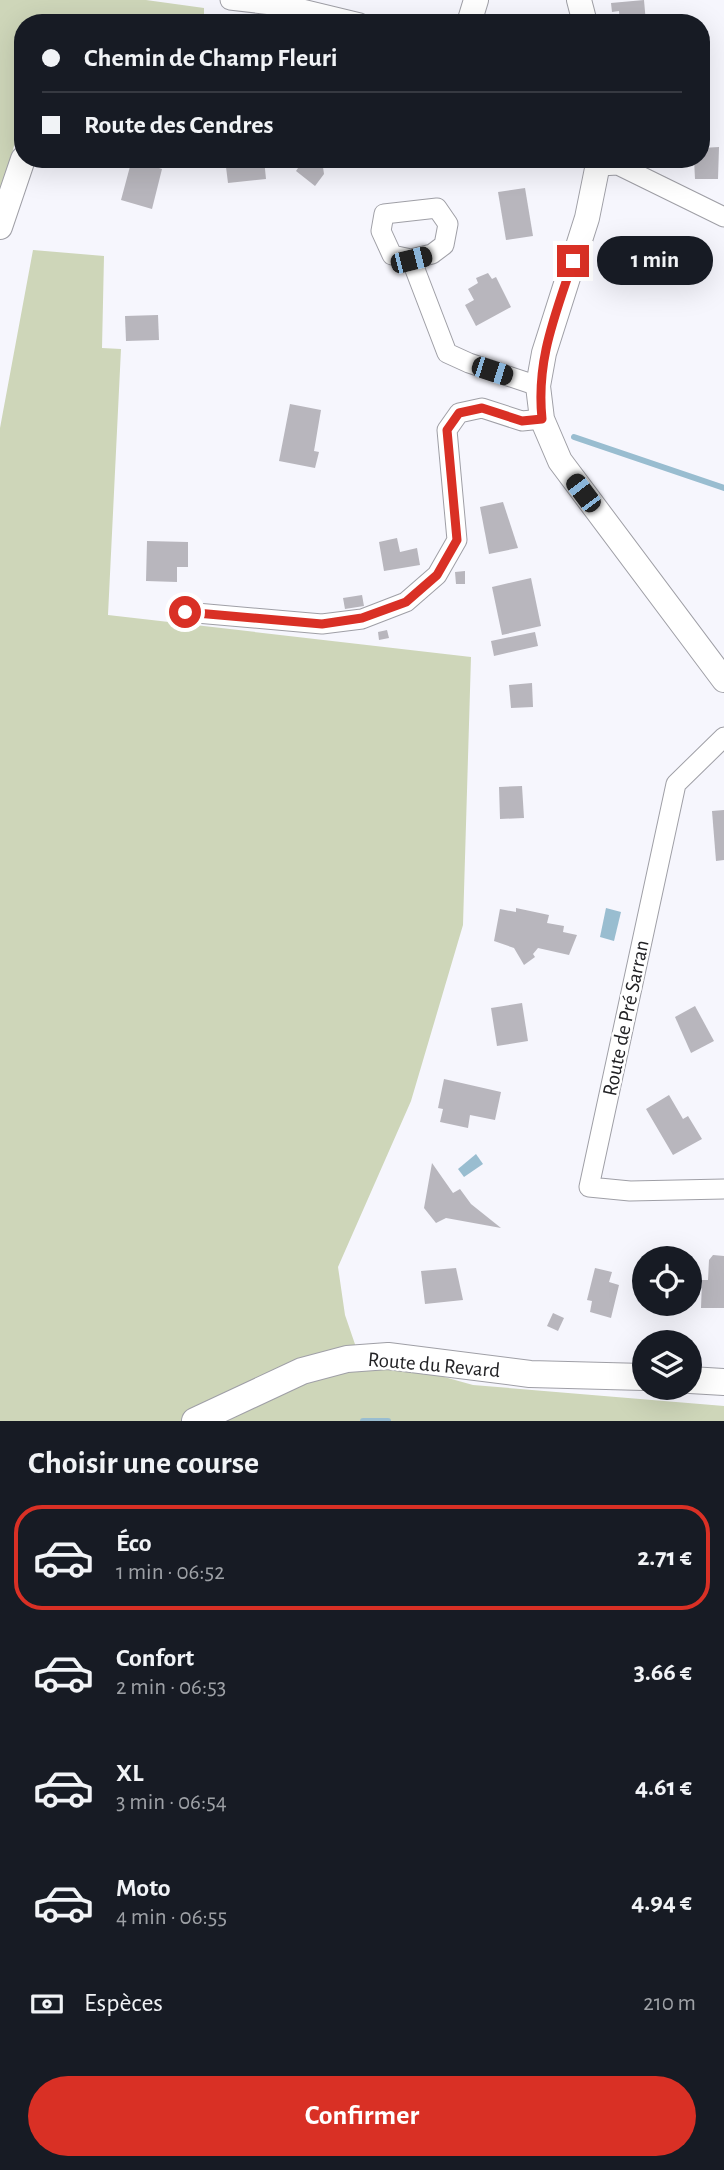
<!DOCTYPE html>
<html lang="fr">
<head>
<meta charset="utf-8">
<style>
  :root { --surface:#171b24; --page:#20242c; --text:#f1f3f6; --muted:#9ea1a6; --line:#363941; --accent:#d93025 }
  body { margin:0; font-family:"Alegreya Sans",sans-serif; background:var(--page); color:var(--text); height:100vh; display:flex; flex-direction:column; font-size:26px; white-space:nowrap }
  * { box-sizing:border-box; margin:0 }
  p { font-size:23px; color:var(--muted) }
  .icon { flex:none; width:38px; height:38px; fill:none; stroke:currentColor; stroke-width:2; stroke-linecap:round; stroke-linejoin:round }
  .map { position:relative; height:1421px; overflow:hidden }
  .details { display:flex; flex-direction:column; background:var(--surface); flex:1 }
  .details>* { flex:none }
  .top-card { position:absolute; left:14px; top:14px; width:696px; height:154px; border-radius:28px; box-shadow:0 7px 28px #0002; display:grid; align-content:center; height:154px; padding:0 28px; background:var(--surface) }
  .fabs { position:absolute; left:632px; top:1246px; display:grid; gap:14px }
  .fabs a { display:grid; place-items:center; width:70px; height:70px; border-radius:50%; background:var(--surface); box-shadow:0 7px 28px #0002; font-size:35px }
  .end { position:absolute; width:32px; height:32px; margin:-16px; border:9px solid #d93025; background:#fff; box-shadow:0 0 0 4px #fff }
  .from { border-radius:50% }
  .bubble { position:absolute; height:49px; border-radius:24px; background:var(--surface); box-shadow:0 7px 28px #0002; font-size:23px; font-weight:700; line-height:49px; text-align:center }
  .car { position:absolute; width:21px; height:42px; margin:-21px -10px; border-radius:9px; box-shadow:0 0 5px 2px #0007; background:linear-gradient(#222 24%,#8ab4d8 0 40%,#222 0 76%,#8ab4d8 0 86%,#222 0) }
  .top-card b { display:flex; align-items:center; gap:24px; height:66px; font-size:26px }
  .top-card b+b { border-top:2px solid var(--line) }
  .top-card i { width:18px; height:18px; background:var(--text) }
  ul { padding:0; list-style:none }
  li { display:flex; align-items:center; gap:21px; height:105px; margin:0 14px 10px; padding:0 14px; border:4px solid transparent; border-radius:28px }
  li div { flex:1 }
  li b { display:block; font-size:26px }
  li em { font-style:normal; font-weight:700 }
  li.current { border-color:var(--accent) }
  li>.icon { width:63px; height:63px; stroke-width:1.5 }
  h2 { padding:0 28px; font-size:32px; line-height:84px }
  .pay { display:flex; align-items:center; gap:18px; height:77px; padding:0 28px; font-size:26px }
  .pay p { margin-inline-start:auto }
  .cta { display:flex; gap:14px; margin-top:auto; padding:14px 28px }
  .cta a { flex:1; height:80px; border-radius:42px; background:var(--accent); color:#fff; font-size:28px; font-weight:700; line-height:80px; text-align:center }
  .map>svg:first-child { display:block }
  .green { fill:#ced6b9 }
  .water { fill:#99bdd0 }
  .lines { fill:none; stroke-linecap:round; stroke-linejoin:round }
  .stream { stroke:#99bdd0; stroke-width:6 }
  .building { fill:#b8b6bd }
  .minor-casing { stroke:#9f9fa6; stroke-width:21 }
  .tertiary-casing { stroke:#9f9fa6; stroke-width:26 }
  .secondary-casing { stroke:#9f9fa6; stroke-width:28 }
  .minor { stroke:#fff; stroke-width:19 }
  .tertiary { stroke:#fff; stroke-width:24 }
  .secondary { stroke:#fff; stroke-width:26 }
  .route { stroke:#d93025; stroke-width:9 }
  .labels { text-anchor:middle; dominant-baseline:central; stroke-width:5; stroke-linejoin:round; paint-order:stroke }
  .street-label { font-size:21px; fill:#222225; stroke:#fff }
</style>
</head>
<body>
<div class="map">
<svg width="724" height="1421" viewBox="0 0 724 1421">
  <rect width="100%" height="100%" fill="#f6f6fd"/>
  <g class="green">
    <path d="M0 0H146L204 8V23H23V112L0 199Z"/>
    <path d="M33 250 104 256 102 348 121 349 108 615 471 657 463 925 411 1101 338 1267 345 1315 358 1353 473 1385 724 1406V1421H0V428Z"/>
  </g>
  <g class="water">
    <path d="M606 908 621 912 614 941 600 937Z"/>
    <path d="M476 1154 483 1164 464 1177 458 1169Z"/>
  </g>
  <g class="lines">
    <g class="stream">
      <path d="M574 437 724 488"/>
      <path d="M363 1421H388"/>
    </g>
  </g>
  <g class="building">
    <path d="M644 0 646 23H620L619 11 612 12 611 3Z"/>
    <path d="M719 147 718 179H695L694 159H702V148Z"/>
    <path d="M132 159H151L150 165 162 169 152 209 121 200Z"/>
    <path d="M225 159H264L266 179 228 183Z"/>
    <path d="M304 159H340V165L323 167 324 174 315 186 296 171Z"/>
    <path d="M390 159H423V161L392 166Z"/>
    <path d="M525 188 533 236 506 240 498 192Z"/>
    <path d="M488 273 492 279 496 277 511 307 476 326 465 305 474 300 468 289 478 283 476 278Z"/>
    <path d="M158 315 159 340 126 341 125 316Z"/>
    <path d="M290 404 321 410 314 451 319 452 315 468 279 461Z"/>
    <path d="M503 502 518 548 489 554 480 507Z"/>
    <path d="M397 538 400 552 417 548 420 565 384 571 379 542Z"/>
    <path d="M147 541 188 542V567H177V582L146 581Z"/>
    <path d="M465 571V584H456L455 572Z"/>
    <path d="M531 578 541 626 502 635 492 587Z"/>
    <path d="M362 595 364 606 345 609 343 598Z"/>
    <path d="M387 630 389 638 379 640 378 632Z"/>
    <path d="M535 632 538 646 494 656 491 641Z"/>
    <path d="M532 683 533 707 511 708 509 685Z"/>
    <path d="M522 786 524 818 500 819 499 787Z"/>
    <path d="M724 810V860L716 861 712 811Z"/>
    <path d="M516 908 549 915 547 923 564 926 563 932 577 935 569 955 538 948 533 954 535 957 524 965 514 948 494 941 500 909 516 912Z"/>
    <path d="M522 1003 528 1041 497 1046 491 1008Z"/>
    <path d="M695 1006 714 1041 691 1053 675 1017Z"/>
    <path d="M444 1079 501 1092 495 1120 470 1115 468 1128 440 1122 443 1109 438 1108Z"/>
    <path d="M669 1095 683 1119 688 1116 702 1139 673 1155 646 1109Z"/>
    <path d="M432 1163 453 1193 460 1189 471 1204 501 1228 446 1218 436 1223 424 1208Z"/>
    <path d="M713 1255 724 1256V1308H701L702 1280H708L709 1260Z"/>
    <path d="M456 1268 463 1300 425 1304 421 1271Z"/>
    <path d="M595 1268 612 1272 609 1282 619 1285 611 1318 590 1312 592 1301 587 1300Z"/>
    <path d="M553 1313 564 1318 558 1331 547 1326Z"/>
  </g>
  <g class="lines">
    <defs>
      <g id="minor">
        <path d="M230 0 298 8 360 23"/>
        <path d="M599 166 618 165 724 217"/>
        <path d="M411 259 432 254 444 245 448 224 437 208 384 214 381 231 392 255 411 259 447 353 469 363 538 386"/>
        <path d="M185 612 322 624 362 619 406 602 437 575 457 540 447 430 459 413 482 408 522 421 542 419"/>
        <path d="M724 737 676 784 589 1187 630 1191 724 1189"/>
      </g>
      <g id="tertiary">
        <path d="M579 0 585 23"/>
        <path d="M469 23 476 0"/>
        <path d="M599 159 587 218 544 353 538 386 542 419 560 461 724 680"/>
        <path d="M0 227 23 159"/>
      </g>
      <g id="secondary">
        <path d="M690 1380 724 1382"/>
        <path d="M195 1421 302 1371 347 1359 388 1356 530 1374 644 1377"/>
      </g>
    </defs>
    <use href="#minor" class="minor-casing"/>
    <use href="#tertiary" class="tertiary-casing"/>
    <use href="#secondary" class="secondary-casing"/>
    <use href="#minor" class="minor"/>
    <use href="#tertiary" class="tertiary"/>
    <use href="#secondary" class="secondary"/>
  </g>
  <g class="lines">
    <path class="route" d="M185 612 322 624 362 618 406 602 437 575 457 540 447 430 459 413 482 408 522 421 542 419C536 360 555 316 573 261"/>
  </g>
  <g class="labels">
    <g class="street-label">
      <text transform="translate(626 1018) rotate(-78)">Route de Pré Sarran</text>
      <text transform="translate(434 1365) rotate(5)">Route du Revard</text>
    </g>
  </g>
</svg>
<div class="fabs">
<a><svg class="icon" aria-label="locate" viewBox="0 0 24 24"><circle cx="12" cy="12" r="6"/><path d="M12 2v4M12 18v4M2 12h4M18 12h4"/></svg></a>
<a><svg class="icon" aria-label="layers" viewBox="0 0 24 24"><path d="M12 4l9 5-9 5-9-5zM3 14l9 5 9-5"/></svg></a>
</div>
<i class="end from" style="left:185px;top:612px"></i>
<i class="end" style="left:573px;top:261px"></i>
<div class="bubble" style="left:597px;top:236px;width:116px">1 min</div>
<i class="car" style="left:411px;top:260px;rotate:76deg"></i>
<i class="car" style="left:492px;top:371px;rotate:108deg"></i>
<i class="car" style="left:583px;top:493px;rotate:323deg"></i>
<div class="top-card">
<b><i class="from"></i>Chemin de Champ Fleuri</b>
<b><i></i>Route des Cendres</b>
</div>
</div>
<section class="details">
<h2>Choisir une course</h2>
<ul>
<li class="current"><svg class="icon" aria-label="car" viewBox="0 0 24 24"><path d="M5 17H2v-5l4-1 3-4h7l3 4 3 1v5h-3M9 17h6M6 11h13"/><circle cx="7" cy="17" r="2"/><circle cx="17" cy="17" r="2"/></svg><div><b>Éco</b><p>1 min · 06:52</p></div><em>2.71 €</em></li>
<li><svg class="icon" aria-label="car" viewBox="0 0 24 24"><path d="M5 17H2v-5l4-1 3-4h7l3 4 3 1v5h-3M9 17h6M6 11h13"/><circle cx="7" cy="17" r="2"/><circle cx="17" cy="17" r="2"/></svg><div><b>Confort</b><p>2 min · 06:53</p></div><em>3.66 €</em></li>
<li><svg class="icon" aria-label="car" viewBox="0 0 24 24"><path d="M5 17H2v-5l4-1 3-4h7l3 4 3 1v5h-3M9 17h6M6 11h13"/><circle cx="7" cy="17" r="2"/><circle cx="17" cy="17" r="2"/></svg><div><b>XL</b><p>3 min · 06:54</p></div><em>4.61 €</em></li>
<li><svg class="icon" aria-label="car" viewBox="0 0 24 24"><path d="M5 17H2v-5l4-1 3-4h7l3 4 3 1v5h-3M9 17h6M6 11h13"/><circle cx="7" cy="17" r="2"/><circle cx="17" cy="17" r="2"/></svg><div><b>Moto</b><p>4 min · 06:55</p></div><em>4.94 €</em></li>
</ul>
<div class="pay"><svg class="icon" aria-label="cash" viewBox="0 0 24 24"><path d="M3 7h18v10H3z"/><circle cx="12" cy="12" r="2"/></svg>Espèces<p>210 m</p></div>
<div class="cta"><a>Confirmer</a></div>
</section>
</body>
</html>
